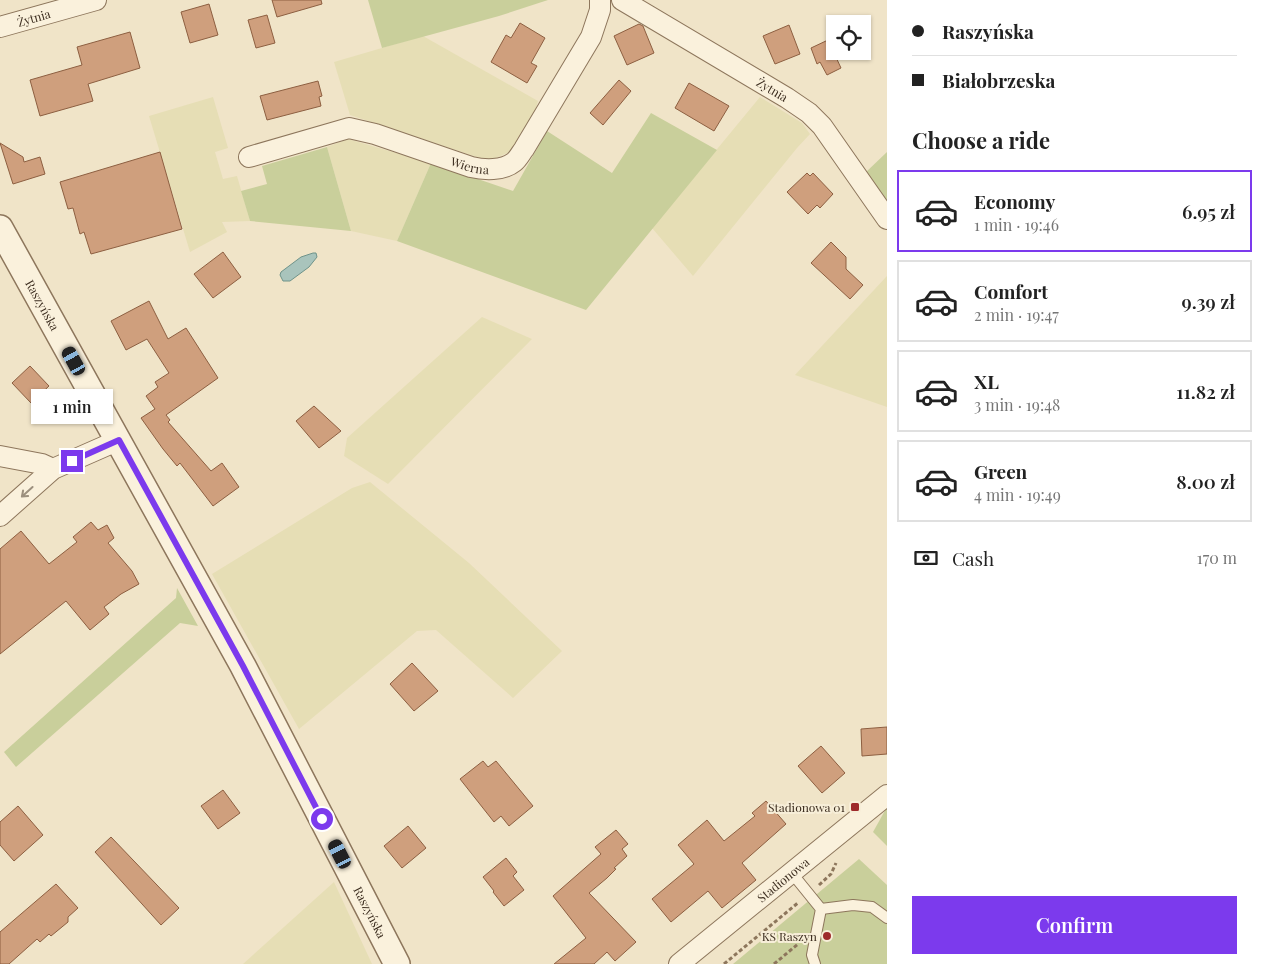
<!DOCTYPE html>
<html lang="en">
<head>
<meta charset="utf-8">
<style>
  :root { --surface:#fff; --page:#f2f2f2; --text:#222; --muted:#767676; --line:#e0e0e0; --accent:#7c3aed }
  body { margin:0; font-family:"Playfair Display",serif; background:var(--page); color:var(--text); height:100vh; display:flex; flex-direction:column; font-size:19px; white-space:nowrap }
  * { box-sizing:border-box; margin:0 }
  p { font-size:16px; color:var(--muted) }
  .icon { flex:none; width:28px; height:28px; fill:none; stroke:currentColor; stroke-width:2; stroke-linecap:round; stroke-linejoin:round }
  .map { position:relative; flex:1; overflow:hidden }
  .sheet { display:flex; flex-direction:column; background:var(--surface); width:375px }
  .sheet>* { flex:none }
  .top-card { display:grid; align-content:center; height:110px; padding:0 25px; background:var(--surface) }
  .tools { position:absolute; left:826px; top:15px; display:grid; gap:10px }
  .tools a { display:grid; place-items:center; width:45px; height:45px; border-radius:0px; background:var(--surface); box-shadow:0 1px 4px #0004; font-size:25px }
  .end { position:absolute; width:22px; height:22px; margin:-11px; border:6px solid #7c3aed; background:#fff; box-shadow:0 0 0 2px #fff }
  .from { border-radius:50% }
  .bubble { position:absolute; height:35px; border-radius:0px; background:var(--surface); box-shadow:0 1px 4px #0004; font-size:16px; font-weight:600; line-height:35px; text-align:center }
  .car { position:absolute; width:15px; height:30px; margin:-15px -8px; border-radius:6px; box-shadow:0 0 4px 1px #0007; background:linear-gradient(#222 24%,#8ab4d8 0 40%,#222 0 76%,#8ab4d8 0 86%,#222 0) }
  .top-card b { display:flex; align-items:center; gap:18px; height:48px; font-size:19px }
  .top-card b+b { border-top:1px solid var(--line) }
  .top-card i { width:12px; height:12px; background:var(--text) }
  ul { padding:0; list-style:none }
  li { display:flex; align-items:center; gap:15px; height:82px; margin:0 10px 8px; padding:0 15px; border:2px solid var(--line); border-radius:0px }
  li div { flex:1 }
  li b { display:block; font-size:19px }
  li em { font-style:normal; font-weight:600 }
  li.current { border-color:var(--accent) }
  li>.icon { width:45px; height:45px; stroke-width:1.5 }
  h2 { padding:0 25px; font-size:22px; line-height:60px }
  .pay { display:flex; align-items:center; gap:12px; height:55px; padding:0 25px; font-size:19px }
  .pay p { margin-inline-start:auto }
  .action { display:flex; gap:10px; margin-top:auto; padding:10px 25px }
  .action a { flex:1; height:58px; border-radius:0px; background:var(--accent); color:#fff; font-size:20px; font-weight:600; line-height:58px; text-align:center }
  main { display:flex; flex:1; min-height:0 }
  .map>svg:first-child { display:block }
  .farmland { fill:#e6deb5 }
  .green { fill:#c9cf9b }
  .water { fill:#a9c4bc; stroke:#6f938a }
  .building { fill:#cf9f7d; stroke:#8d5f41 }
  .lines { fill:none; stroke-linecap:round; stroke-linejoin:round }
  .service-casing { stroke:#8d765c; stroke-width:12 }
  .minor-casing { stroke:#8d765c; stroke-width:22 }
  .tertiary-casing { stroke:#8d765c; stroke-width:28 }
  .path { stroke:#8d765c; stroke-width:3; stroke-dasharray:4 2.5; stroke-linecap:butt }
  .service { stroke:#faf1dc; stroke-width:10 }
  .minor { stroke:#faf1dc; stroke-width:20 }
  .tertiary { stroke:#faf1dc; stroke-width:25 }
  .oneway { stroke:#9c907e }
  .route { stroke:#7c3aed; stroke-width:6 }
  .poi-dot { fill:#9e2a2b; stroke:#f7eed8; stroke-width:2 }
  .labels { text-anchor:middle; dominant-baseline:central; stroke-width:4; stroke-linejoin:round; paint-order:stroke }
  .street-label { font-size:12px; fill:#3d2e20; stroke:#f7eed8 }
  .poi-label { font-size:12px; fill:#3d2e20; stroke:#f7eed8; text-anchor:end }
</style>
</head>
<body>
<main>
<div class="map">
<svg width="887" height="964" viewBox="0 0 887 964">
  <rect width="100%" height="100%" fill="#f0e4c8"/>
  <g class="farmland">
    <path d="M423 36 538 101 532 122 516 149 489 161 350 115 334 62Z"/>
    <path d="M213 97 228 148 215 152 223 179 237 176 250 221 222 222 227 232 190 252 149 116Z"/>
    <path d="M760 97 802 123 810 134 797 148 693 276 652 228Z"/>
    <path d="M348 139 431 163 397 241 351 231 327 147Z"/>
    <path d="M887 276V407L795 375Z"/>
    <path d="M482 317 532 339 388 484 344 456 347 438Z"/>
    <path d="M370 482 469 563 562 651 513 698 436 630 417 631 299 729 212 574 352 488Z"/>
    <path d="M334 882 372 964H243Z"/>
  </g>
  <g class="green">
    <path d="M368 0H548L499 16 382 48Z"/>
    <path d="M651 113 717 150 586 310 397 241 431 163 513 191 547 131 612 173Z"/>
    <path d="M327 147 351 231 250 221 241 191 267 184 262 166Z"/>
    <path d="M887 152V207L864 174Z"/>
    <path d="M177 588 198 626 180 623 16 767 4 752 176 598Z"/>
    <path d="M887 807V846L873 832Z"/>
    <path d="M859 859 887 885V964H733Z"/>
  </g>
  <path class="water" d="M313 253H316L317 257 309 267 290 281H283L280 275 281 272 301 257Z"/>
  <g class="building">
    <path d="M272 0H321L322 4 277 17Z"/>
    <path d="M209 4 218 35 190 43 181 12Z"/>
    <path d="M267 15 275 43 256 48 248 20Z"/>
    <path d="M520 23 545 38 531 63 537 66 527 83 491 62 506 35 511 38Z"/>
    <path d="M639 24 643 26 645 31 654 53 627 65 614 36Z"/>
    <path d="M789 25 800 54 775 64 763 36Z"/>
    <path d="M130 32 140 68 88 84 93 101 40 116 30 80 82 65 77 47Z"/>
    <path d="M828 40 841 68 827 75 820 62 817 64 811 48Z"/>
    <path d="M619 80 631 91 603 125 590 113Z"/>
    <path d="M318 81 322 96 319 97 321 106 267 120 260 96Z"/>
    <path d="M689 83 729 106 714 131 675 108Z"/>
    <path d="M0 143 23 157 24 162 40 157 45 174 13 184Z"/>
    <path d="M160 152 182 229 91 254 84 232 80 234 73 208 68 209 60 182Z"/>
    <path d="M807 173 810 176 813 173 833 194 820 208 817 205 808 214 787 192Z"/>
    <path d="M831 242 846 257V269L863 285 850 299 811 263Z"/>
    <path d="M223 252 241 277 213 298 194 274Z"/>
    <path d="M149 301 168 339 186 328 218 378 166 415 170 420 168 422 211 471 222 463 239 487 213 506 180 463 177 466 163 449 141 418 155 409 146 396 158 387 155 382 169 373 147 339 126 350 111 321Z"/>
    <path d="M30 366 49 386 31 403 12 383Z"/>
    <path d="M314 406 341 431 319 448 296 421Z"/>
    <path d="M91 522 98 530 107 525 114 538 108 543 132 571 139 584 121 594 104 607 109 614 90 630 66 601 0 654V549L21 531 49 564 77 542 73 537Z"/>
    <path d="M412 663 438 691 414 711 390 684Z"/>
    <path d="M887 727V754L862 756 861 729Z"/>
    <path d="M821 746 845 773 822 793 798 766Z"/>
    <path d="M483 761 488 767 496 761 533 806 509 826 501 816 494 822 460 779Z"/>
    <path d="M223 790 240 813 218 829 201 806Z"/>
    <path d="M766 801 786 824 742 863 756 880 722 908 708 891 671 922 652 899 694 864 678 845 707 820 724 841 755 816 752 813Z"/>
    <path d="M18 806 43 835 14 861 0 845V822Z"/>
    <path d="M408 826 426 848 402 868 384 846Z"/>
    <path d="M616 830 628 844 622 849 627 856 614 868 616 869 607 878 589 893 636 942 615 961 607 952 594 964H554L586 938 553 896 601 854 595 847Z"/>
    <path d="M111 837 179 908 161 925 95 852Z"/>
    <path d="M506 858 517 872 513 876 524 890 504 906 493 892 494 891 483 877Z"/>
    <path d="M56 884 78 908 68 917V922L51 936 49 934 40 942 37 939 9 964H0V932Z"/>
  </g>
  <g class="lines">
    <defs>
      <g id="service">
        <path d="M791 872 821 909 812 955 815 964"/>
        <path d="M821 909 853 905 872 907 887 918"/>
      </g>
      <g id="minor">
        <path id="s1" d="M622 0 787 98 809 113 822 126 887 219"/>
        <path id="s2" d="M0 27 96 0"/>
        <path id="s3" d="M249 157 349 128 375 134 471 167C484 170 503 171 514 162 518 159 521 153 524 149L591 37 600 10V0"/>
        <path d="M0 456 42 464 53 469"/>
        <path d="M0 516 53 469 119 440"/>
        <path id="s4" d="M679 964 887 795"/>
      </g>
      <g id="tertiary">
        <path id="s5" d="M0 228 243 666 397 964"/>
      </g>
    </defs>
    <use href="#service" class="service-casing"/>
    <use href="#minor" class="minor-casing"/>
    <use href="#tertiary" class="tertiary-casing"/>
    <g class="path">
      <path d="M819 885 831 874 836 863"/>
      <path d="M724 964 799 902"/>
      <path d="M774 964 798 944"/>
    </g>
    <use href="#service" class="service"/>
    <use href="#minor" class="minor"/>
    <use href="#tertiary" class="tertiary"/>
  </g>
  <defs><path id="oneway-shaft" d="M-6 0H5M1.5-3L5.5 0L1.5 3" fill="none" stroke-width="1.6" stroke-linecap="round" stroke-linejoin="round" transform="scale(1.25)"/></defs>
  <use class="oneway" href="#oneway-shaft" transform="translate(27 492) rotate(138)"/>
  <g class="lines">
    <path class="route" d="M72 461 119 440 243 666 322 819"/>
  </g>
  <g class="poi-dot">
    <rect x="850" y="802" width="10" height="10" rx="2.5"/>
    <circle cx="827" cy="936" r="5"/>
  </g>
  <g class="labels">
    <g class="street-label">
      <text stroke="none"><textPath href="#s2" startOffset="35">Żytnia</textPath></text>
      <text stroke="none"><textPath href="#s1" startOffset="175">Żytnia</textPath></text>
      <text stroke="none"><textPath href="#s3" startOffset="231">Wierna</textPath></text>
      <text stroke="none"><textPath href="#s5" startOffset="88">Raszyńska</textPath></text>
      <text stroke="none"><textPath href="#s4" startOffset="134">Stadionowa</textPath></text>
      <text stroke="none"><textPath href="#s5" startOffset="778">Raszyńska</textPath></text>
    </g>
    <g class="poi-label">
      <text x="845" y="807">Stadionowa 01</text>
      <text x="817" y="936">KS Raszyn</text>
    </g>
  </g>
</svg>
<div class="tools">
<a><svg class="icon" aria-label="locate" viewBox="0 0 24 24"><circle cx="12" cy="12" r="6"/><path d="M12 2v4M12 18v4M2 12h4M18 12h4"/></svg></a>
</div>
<i class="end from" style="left:322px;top:819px"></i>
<i class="end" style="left:72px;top:461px"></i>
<div class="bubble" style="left:31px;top:389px;width:82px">1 min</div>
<i class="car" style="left:74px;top:361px;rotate:331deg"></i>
<i class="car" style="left:340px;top:854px;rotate:333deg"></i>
</div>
<section class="sheet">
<div class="top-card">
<b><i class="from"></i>Raszyńska</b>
<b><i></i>Białobrzeska</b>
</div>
<h2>Choose a ride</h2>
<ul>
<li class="current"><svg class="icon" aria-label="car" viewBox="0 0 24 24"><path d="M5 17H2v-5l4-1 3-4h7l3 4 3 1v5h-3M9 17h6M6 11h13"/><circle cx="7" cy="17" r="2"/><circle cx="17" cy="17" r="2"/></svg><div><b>Economy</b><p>1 min · 19:46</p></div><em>6.95 zł</em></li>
<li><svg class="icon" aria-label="car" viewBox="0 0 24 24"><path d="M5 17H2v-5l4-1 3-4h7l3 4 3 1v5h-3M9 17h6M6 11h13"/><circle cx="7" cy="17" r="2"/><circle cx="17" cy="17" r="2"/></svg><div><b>Comfort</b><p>2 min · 19:47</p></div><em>9.39 zł</em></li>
<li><svg class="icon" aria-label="car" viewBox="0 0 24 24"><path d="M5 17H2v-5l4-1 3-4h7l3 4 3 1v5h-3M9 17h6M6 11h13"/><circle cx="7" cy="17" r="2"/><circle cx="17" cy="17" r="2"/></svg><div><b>XL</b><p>3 min · 19:48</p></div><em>11.82 zł</em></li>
<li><svg class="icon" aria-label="car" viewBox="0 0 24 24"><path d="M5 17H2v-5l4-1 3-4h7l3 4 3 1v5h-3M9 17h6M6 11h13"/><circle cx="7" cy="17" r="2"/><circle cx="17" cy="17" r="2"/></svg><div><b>Green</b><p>4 min · 19:49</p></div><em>8.00 zł</em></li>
</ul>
<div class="pay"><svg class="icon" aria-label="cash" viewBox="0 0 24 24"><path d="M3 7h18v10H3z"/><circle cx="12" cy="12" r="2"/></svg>Cash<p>170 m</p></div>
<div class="action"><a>Confirm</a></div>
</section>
</main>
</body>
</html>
